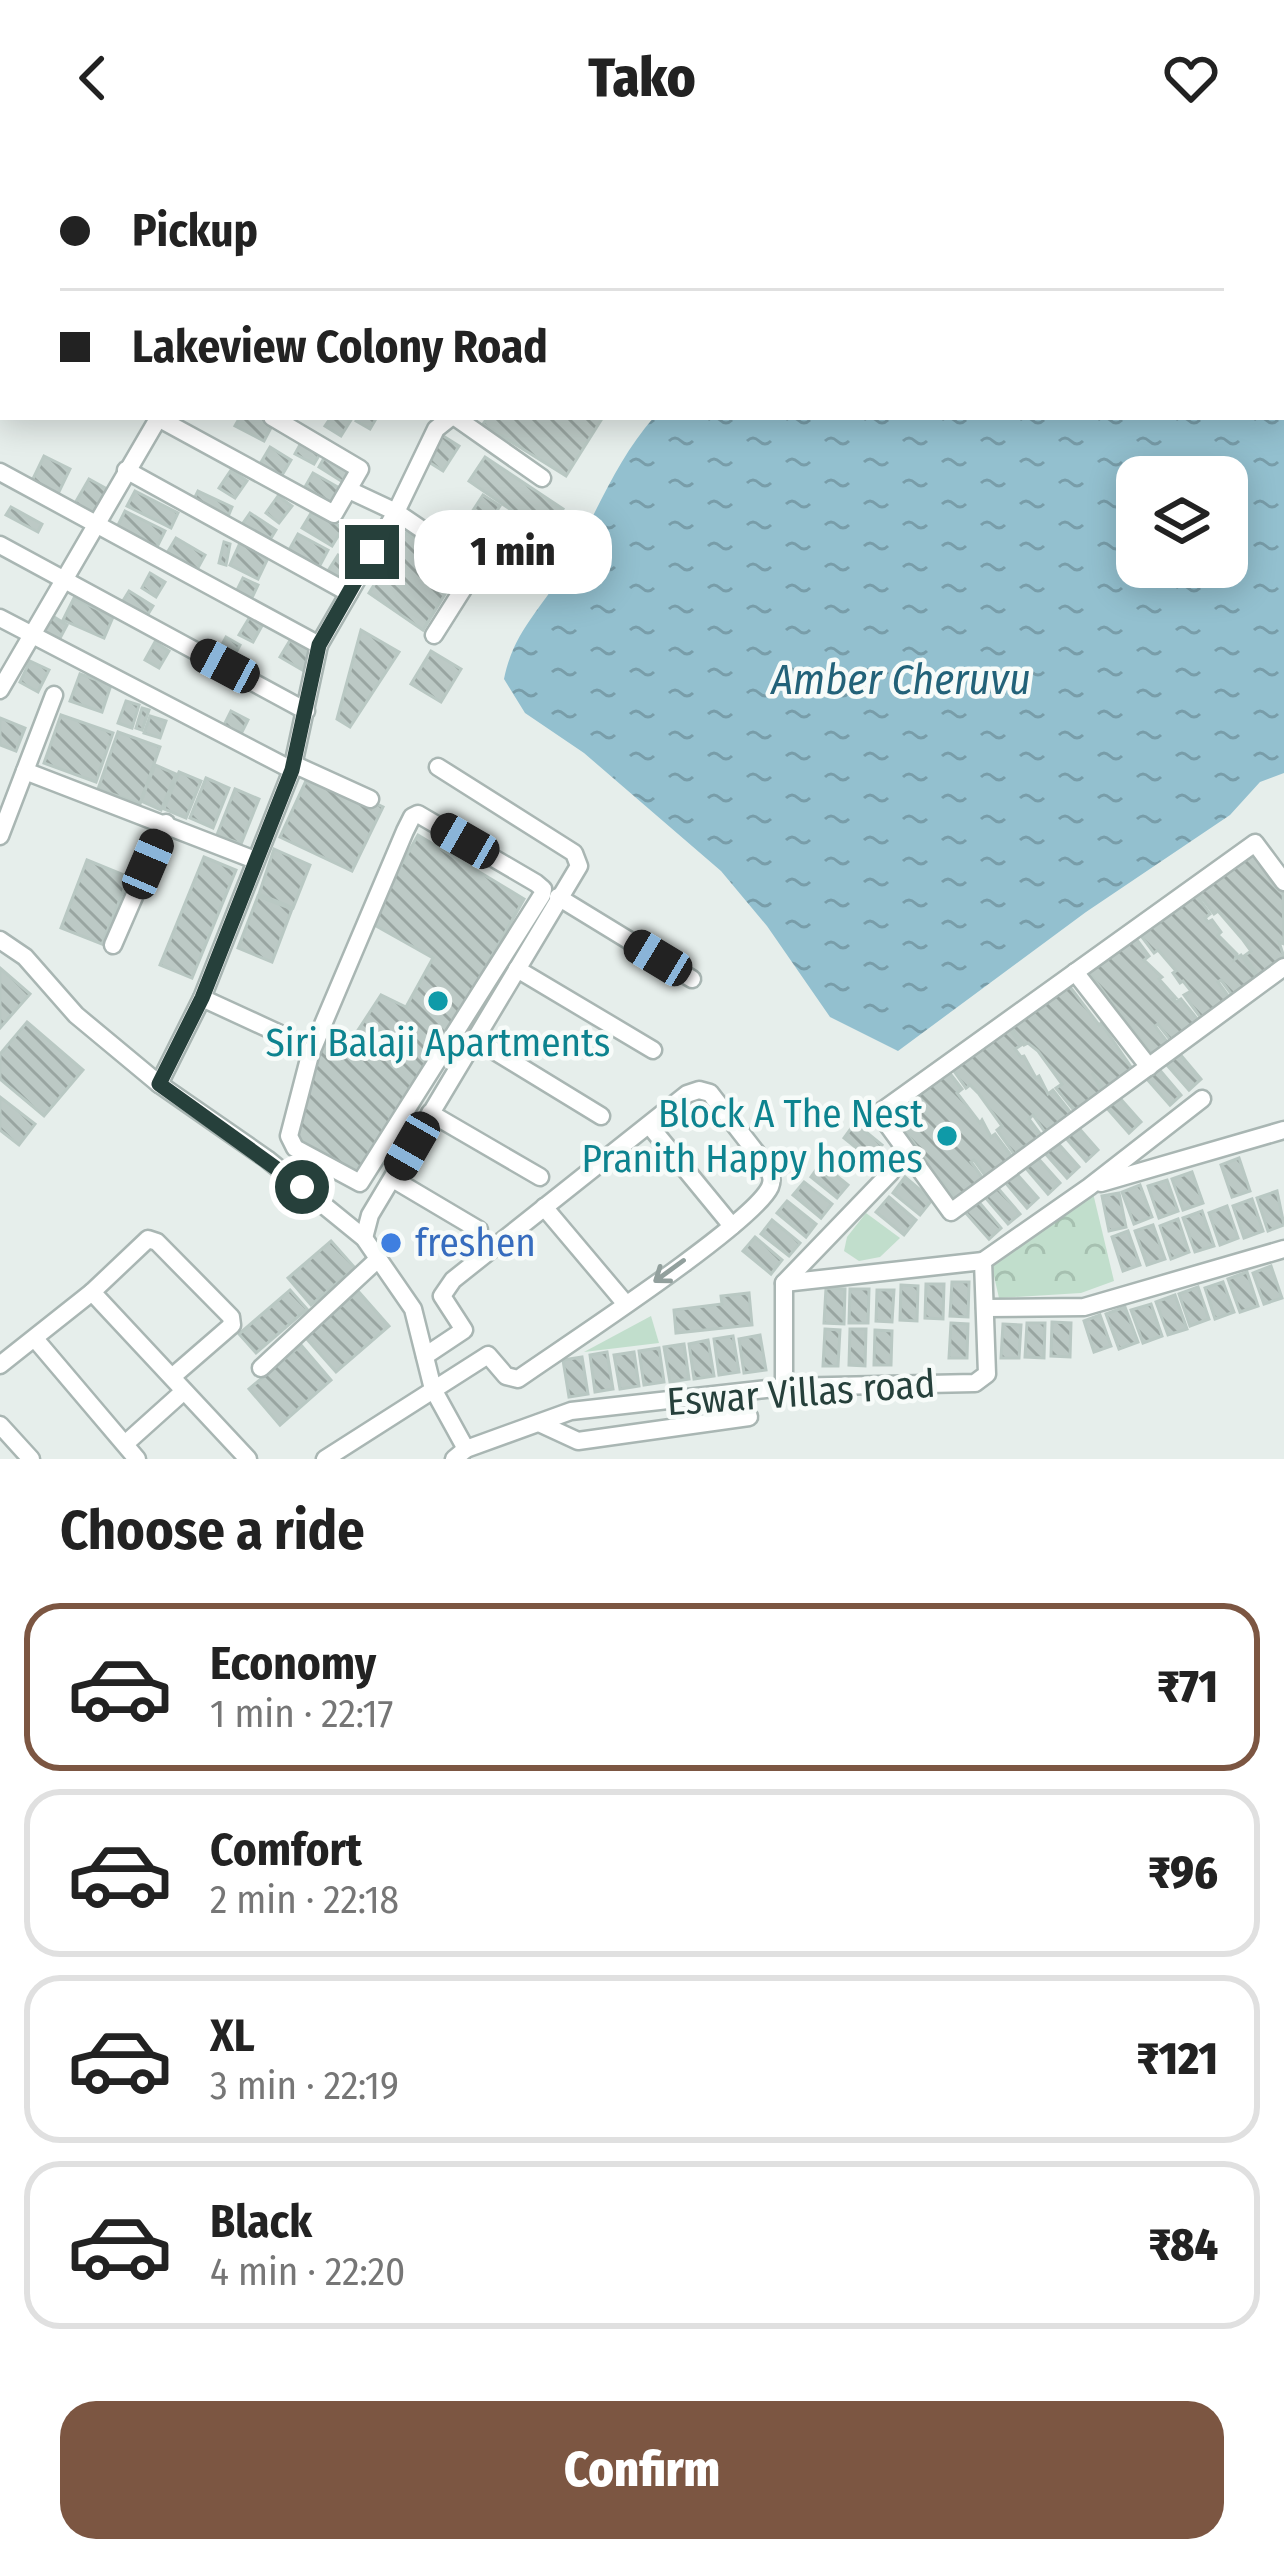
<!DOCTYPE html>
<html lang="en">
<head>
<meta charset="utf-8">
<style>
  :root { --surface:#fff; --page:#f2f2f2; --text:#222; --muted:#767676; --line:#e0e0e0; --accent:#7c5642 }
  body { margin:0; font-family:"Fira Sans Condensed",sans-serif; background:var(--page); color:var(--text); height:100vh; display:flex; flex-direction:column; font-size:45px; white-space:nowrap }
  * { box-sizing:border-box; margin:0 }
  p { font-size:39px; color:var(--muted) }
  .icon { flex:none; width:66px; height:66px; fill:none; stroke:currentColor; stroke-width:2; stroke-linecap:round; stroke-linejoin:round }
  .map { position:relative; height:1303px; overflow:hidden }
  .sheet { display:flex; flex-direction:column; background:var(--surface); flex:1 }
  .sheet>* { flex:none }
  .hud { position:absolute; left:0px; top:0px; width:1284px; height:264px; box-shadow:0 6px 30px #0003; display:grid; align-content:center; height:264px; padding:0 60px; background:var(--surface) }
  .fabs { position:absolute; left:1116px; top:300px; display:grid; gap:24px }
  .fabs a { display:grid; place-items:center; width:132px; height:132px; border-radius:24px; background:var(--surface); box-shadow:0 6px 30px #0003; font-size:60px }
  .end { position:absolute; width:54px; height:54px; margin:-27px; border:15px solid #26403b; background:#fff; box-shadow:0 0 0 6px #fff }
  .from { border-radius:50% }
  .bubble { position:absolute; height:84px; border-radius:36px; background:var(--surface); box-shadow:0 6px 30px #0003; font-size:39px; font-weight:800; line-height:84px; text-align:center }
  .car { position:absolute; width:36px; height:72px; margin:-36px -18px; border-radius:15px; box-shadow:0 0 9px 3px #0007; background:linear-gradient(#222 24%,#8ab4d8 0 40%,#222 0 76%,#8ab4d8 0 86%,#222 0) }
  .hud b { display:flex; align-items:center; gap:42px; height:114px; font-size:45px }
  .hud b+b { border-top:3px solid var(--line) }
  .hud i { width:30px; height:30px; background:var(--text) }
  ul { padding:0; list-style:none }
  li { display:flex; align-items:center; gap:36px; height:168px; margin:0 24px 18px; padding:0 36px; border:6px solid var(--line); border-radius:36px }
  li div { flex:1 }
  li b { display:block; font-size:45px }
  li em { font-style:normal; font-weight:800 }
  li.on { border-color:var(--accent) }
  li>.icon { width:108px; height:108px; stroke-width:1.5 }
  h2 { padding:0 60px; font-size:54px; line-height:144px }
  .primary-button { display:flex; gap:24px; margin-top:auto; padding:24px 60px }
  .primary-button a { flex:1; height:138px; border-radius:36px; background:var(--accent); color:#fff; font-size:48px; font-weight:800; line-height:138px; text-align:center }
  header { display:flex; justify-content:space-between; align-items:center; height:156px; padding:0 60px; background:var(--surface); font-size:54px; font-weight:800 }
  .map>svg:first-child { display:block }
  .grass { fill:#c1decc }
  .park { fill:url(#park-crowns) }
  .water { fill:url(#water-ripples); fill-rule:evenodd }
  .building { fill:url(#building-back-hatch); stroke:#b9c8c3; stroke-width:3 }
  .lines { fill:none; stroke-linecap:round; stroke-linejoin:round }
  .minor-casing { stroke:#a9b6b3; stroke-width:21 }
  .minor { stroke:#fff; stroke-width:16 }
  .oneway { stroke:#92a09d }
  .route { stroke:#26403b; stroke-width:15 }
  .culture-dot { fill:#0f9aa8; stroke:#f7fbf9; stroke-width:4.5 }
  .shop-dot { fill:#3f7fe0; stroke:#f7fbf9; stroke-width:4.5 }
  .labels { text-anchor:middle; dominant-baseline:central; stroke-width:9; stroke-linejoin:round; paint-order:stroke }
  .culture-label { font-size:39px; fill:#0d838f; stroke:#f7fbf9 }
  .shop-label { font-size:39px; fill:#366cbe; stroke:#f7fbf9; text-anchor:start }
  .street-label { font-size:39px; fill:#26403b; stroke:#f7fbf9 }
  .water-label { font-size:42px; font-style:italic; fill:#236279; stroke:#f7fbf9 }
</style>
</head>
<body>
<header><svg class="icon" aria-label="back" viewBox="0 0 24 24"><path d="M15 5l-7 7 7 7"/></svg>Tako<svg class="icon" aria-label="heart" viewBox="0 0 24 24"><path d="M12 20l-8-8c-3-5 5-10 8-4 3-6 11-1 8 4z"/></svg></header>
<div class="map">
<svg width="1284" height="1303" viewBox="0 0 1284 1303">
  <defs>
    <pattern id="park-crowns" width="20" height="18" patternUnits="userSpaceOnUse" patternTransform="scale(3)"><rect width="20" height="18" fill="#c1decc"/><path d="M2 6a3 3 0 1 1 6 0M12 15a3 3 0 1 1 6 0" fill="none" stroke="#a6c0b0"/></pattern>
    <pattern id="water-ripples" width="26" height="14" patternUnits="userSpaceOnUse" patternTransform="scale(3)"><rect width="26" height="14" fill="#93c0cf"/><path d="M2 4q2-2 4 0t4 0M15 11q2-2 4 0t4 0" fill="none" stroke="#789da9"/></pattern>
    <pattern id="building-back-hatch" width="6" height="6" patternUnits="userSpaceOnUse" patternTransform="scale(3)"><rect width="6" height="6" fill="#bcc9c5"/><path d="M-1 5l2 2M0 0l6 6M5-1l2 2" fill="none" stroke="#99a5a1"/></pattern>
  </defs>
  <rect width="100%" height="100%" fill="#e6eeeb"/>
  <g class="grass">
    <path d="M866 1057 900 1082 880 1101 859 1105 844 1095 847 1081Z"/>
    <path d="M651 1160 659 1187 584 1196Z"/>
  </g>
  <path class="park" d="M1093 1037 1114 1125 1081 1137 999 1142 991 1107Z"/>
  <path class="water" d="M794 0H1284V617L1260 626 1230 659 1086 756 898 895 830 861 767 770 721 715 584 597 525 557 504 523C514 473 544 451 568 408 596 358 615 306 654 261H1281V3H793ZM1137 321H1227V411H1137Z"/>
  <g class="building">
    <path d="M240 261H265L274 266 264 285 235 270Z"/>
    <path d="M331 261 351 264 341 280 325 270Z"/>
    <path d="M358 261H377L370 273 356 265Z"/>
    <path d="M488 261H603L566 320 483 268Z"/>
    <path d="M440 278 459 290 443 315 424 303Z"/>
    <path d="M302 285 321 296 314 308 295 298Z"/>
    <path d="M270 291 291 304 281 321 260 308Z"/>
    <path d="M327 297 354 315 346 328 319 311Z"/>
    <path d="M44 300 70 313 55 344 29 331Z"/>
    <path d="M485 301 563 353 546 378 469 325Z"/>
    <path d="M231 314 247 325 235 342 219 332Z"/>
    <path d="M313 317 343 334 334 349 305 331Z"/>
    <path d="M89 323 109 334 95 361 74 349Z"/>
    <path d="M135 335 178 357 171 372 127 350Z"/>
    <path d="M198 335 232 351 227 363 192 347Z"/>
    <path d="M483 339 500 350 474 390 457 379Z"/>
    <path d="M278 340 292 350 279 367 266 357Z"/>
    <path d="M11 351 42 368 38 376 6 359Z"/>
    <path d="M313 354 343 372 332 390 302 372Z"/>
    <path d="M125 355 165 375 156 393 116 373Z"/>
    <path d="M250 357 276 374 268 387 241 370Z"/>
    <path d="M406 377 461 412 423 474 369 437Z"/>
    <path d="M298 378 328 394 318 413 288 396Z"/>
    <path d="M176 382 205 399 194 419 164 402Z"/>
    <path d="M224 386 230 388 226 409 219 407Z"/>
    <path d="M240 387 269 400 258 423 230 409Z"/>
    <path d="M338 399 357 412 345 430 326 418Z"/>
    <path d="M150 417 165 426 156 441 142 432Z"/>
    <path d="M243 422 258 429 250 446 235 438Z"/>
    <path d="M129 435 153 450 145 463 121 448Z"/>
    <path d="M74 442 113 461 104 482 63 464Z"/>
    <path d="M51 459 67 469 59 484 43 477Z"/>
    <path d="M251 459 264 466 253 486 239 479Z"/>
    <path d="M361 474 399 496 350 571 337 563Z"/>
    <path d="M226 481 240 489 232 504 218 496Z"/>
    <path d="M292 481 315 495 304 515 280 501Z"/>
    <path d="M155 486 169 495 159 512 145 504Z"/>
    <path d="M431 495 461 513 441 546 411 528Z"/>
    <path d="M30 505 49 514 38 536 20 526Z"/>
    <path d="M80 518 111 529 102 556 70 545Z"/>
    <path d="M126 545 139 549 132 572 118 567Z"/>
    <path d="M142 552 149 554 142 574 136 572Z"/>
    <path d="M231 555 248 564 240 580 223 571Z"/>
    <path d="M61 559 113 577 96 626 44 607Z"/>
    <path d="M150 560 166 565 160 582 144 577Z"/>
    <path d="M0 562 25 572 16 595 0 589Z"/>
    <path d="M118 576 160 591 140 648 98 633Z"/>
    <path d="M155 609 176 618 161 654 141 645Z"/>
    <path d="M179 616 201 625 186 662 164 653Z"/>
    <path d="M310 616 383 651 352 715 280 681Z"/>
    <path d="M206 622 229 632 213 672 190 662Z"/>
    <path d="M235 633 259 643 241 688 217 679Z"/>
    <path d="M418 679 524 743 441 890 354 1021 291 985 323 882 345 894 381 839 406 851 433 802 369 766Z"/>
    <path d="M274 693 310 709 293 752 259 738Z"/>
    <path d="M1256 696 1283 730 1284 788 1279 786 1284 801 1258 819 1244 800 1251 795 1243 784 1218 755 1214 758 1198 737Z"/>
    <path d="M204 701 236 714 192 822 160 809Z"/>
    <path d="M87 704 129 721 102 788 61 772Z"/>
    <path d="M1195 737 1210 758 1205 762 1208 766 1212 764 1221 776 1218 779 1237 798 1235 803 1241 799 1257 821 1232 839 1221 824 1218 826 1229 841 1201 862 1184 839 1191 835 1183 825 1180 827 1173 817 1176 815 1158 794 1154 797 1139 777Z"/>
    <path d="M258 740 292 753 272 806 238 792Z"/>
    <path d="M1134 780 1149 800 1144 804 1162 821 1159 823 1176 842 1173 843 1176 846 1181 843 1198 864 1171 885 1158 868 1155 870 1168 887 1153 900 1087 814Z"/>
    <path d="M0 812 30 838 0 872Z"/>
    <path d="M1067 827 1099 869 1101 867 1133 914 1105 935 1092 917 1103 936 1076 957 1056 932 1062 928 1038 895 1028 887 1024 889 1009 869Z"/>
    <path d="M27 866 83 914 44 960 0 923V898Z"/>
    <path d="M1008 871 1021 889 1015 893 1021 901 1024 900 1036 922 1039 920 1048 938 1053 934 1071 957 1045 976 1033 959 1029 963 1041 979 1014 998 997 974 1002 970 979 938 970 929 966 932 952 912Z"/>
    <path d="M1179 897 1201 923 1189 934 1166 908Z"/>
    <path d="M1158 912 1181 939 1170 949 1146 922Z"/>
    <path d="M948 915 962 933 957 937 980 967 982 964 991 981 995 978 1013 1002 987 1022 974 1004 971 1006 984 1024 958 1045 920 1001 923 999 892 958Z"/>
    <path d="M1118 940 1141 966 1129 977 1106 951Z"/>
    <path d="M0 941 35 968 19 989 0 974Z"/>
    <path d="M855 967 882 989 870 1003 844 982Z"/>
    <path d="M1077 970 1098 994 1086 1005 1065 981Z"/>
    <path d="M1056 985 1079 1011 1067 1022 1044 996Z"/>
    <path d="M1036 1000 1060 1027 1048 1038 1024 1010Z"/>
    <path d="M1239 1002 1250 1035 1232 1041 1221 1009Z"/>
    <path d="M821 1007 848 1029 837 1042 811 1021Z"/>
    <path d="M1015 1016 1038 1042 1027 1052 1004 1025Z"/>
    <path d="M1192 1016 1203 1047 1183 1054 1172 1023Z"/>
    <path d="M905 1021 932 1044 920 1059 893 1037Z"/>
    <path d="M1167 1024 1178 1055 1159 1062 1148 1030Z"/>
    <path d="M804 1026 832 1048 821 1062 793 1039Z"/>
    <path d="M1140 1029 1152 1061 1134 1068 1122 1036Z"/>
    <path d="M996 1030 1020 1058 1008 1068 984 1040Z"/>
    <path d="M1277 1035 1284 1069 1268 1075 1257 1042Z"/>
    <path d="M1119 1037 1126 1071 1109 1075 1102 1040Z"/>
    <path d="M889 1041 916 1064 904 1079 876 1056Z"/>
    <path d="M1252 1043 1263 1075 1244 1082 1233 1050Z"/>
    <path d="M787 1045 816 1068 806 1081 777 1057Z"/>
    <path d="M978 1045 1001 1072 989 1083 965 1056Z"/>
    <path d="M1227 1050 1238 1082 1220 1089 1209 1057Z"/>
    <path d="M1202 1055 1214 1090 1195 1096 1183 1062Z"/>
    <path d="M1178 1063 1189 1096 1171 1103 1160 1070Z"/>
    <path d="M772 1064 800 1087 789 1100 761 1078Z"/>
    <path d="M1153 1069 1165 1103 1147 1109 1135 1075Z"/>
    <path d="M1128 1075 1140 1109 1123 1115 1112 1081Z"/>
    <path d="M755 1081 782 1104 771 1118 743 1095Z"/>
    <path d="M331 1085 355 1112 311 1149 288 1122Z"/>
    <path d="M1271 1110 1282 1142 1264 1148 1253 1117Z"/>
    <path d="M1247 1116 1258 1150 1240 1156 1228 1123Z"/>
    <path d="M952 1126H969L968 1161 950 1160Z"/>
    <path d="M1223 1126 1234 1156 1215 1163 1205 1132Z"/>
    <path d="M926 1128H944L943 1163 925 1162Z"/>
    <path d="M901 1129 918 1130 917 1165 900 1164Z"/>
    <path d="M1198 1131 1209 1163 1190 1170 1179 1138Z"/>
    <path d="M826 1132 845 1133 844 1168 824 1167Z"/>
    <path d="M850 1133H869L868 1167H849Z"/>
    <path d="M290 1134 307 1153 256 1197 239 1178Z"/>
    <path d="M877 1134H894L892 1166 876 1165Z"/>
    <path d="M358 1135 389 1170 336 1216 305 1181Z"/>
    <path d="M749 1137 752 1169 676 1177 674 1154 722 1148 721 1140Z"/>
    <path d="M1175 1139 1187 1173 1168 1179 1156 1146Z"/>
    <path d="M1151 1148 1162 1180 1143 1187 1131 1154Z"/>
    <path d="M1125 1151 1138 1186 1119 1193 1106 1158Z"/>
    <path d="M1100 1159 1111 1190 1094 1196 1084 1165Z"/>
    <path d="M1052 1166 1071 1167 1070 1201 1051 1200Z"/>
    <path d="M951 1167 968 1168 967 1202H949Z"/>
    <path d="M1027 1167H1045L1044 1202 1025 1201Z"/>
    <path d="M1003 1168 1021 1169 1019 1202H1001Z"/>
    <path d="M825 1173 840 1174 838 1210H823Z"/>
    <path d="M850 1173H866L865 1210 849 1209Z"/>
    <path d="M875 1174 892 1175 891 1209H874Z"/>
    <path d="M760 1179 766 1214 744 1217 739 1183Z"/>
    <path d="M733 1180 739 1216 719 1219 714 1183Z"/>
    <path d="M708 1184 714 1220 694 1223 689 1188Z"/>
    <path d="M684 1188 689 1223 670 1226 664 1191Z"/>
    <path d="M301 1189 331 1224 280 1269 249 1233Z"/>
    <path d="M659 1192 664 1226 644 1229 639 1195Z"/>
    <path d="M607 1196 613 1233 595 1236 590 1199Z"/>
    <path d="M634 1196 639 1230 620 1233 614 1199Z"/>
    <path d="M582 1201 588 1238 569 1241 563 1204Z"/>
  </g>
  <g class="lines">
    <defs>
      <g id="minor">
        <path d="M91 0 96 3"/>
        <path d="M214 0 219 3"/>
        <path d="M334 0 339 3"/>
        <path d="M465 0 470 3"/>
        <path d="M578 0 583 3"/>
        <path d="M300 3 302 0"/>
        <path d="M610 3 612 0"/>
        <path d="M737 3 738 0"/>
        <path d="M0 22 3 23"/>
        <path d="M0 85 3 87"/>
        <path d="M0 140 3 142"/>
        <path d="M455 261 542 322"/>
        <path d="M158 262 334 358 360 313 272 261"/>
        <path d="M126 314 349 437"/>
        <path d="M0 316 319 489"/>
        <path d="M349 334 396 356 477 411 434 479"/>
        <path d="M0 389 306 555"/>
        <path d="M0 462 292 614"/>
        <path d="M0 534 159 261"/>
        <path d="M293 608 370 643"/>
        <path d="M25 615 255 704"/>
        <path d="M418 658 536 727 543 733 542 739 360 1027 295 992 289 980 310 899 405 675 412 661Z"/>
        <path d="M0 680 54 539"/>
        <path d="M1284 726 1255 687 879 957 951 1056 1284 811"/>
        <path d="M558 741 692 823"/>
        <path d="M0 784 25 801 76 859 159 928 267 1003 364 1082 413 1153 433 1233 466 1293"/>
        <path d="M113 789 166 667"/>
        <path d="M517 813 653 894"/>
        <path d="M1075 816 1149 911"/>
        <path d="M202 842 289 882"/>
        <path d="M475 883 601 960"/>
        <path d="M159 928 202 842 292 614 319 489 396 356 436 273 451 261"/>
        <path d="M430 957 540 1021"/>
        <path d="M649 969 732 1070"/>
        <path d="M393 1023 479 1074"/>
        <path d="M1101 1027 1284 974"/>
        <path d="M544 1051 625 1147"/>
        <path d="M364 1082 370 1059 579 710 574 697 438 611"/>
        <path d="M784 1127 983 1105"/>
        <path d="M92 1136 148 1083 157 1086 231 1161 232 1169 172 1221"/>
        <path d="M985 1152 1084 1151 1284 1093"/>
        <path d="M36 1184 137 1303"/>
        <path d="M0 1209 92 1136 248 1303"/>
        <path d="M261 1212 378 1103"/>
        <path d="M784 1231V1127L891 1016"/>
        <path d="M539 1267 578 1285 749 1261"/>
        <path d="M0 1269 31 1303"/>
        <path d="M125 1288 184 1235"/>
        <path d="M325 1303 488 1199 506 1220 518 1223C562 1192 753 1068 770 1031 773 1023 771 1021 769 1013L710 937 699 934 687 938 453 1124 442 1140 464 1174 425 1200"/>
        <path d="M454 1303 466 1293 571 1255 784 1231 975 1227 987 1218 983 1105 1089 1031 1202 943"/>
      </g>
    </defs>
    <use href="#minor" class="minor-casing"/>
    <use href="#minor" class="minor"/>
  </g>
  <defs><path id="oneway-shaft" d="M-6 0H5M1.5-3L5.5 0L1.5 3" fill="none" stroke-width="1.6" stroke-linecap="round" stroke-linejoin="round" transform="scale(3)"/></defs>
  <use class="oneway" href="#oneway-shaft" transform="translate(669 1115) rotate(144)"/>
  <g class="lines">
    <path class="route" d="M302 1031 159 928 202 842 292 614 319 489 372 396"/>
  </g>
  <g class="culture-dot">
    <circle cx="438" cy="845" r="12"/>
    <circle cx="947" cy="980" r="12"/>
  </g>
  <circle class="shop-dot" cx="391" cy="1087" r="12"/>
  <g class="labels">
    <g class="culture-label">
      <text x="438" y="887">Siri Balaji Apartments</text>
      <text x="923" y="958" text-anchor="end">Block A The Nest<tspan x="923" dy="45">Pranith Happy homes</tspan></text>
    </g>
    <g class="shop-label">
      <text x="415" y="1087">freshen</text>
    </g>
    <g class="street-label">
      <text transform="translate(801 1237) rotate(-4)">Eswar Villas road</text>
    </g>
    <g class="water-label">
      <text x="901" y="524">Amber Cheruvu</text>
    </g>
  </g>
</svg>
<div class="fabs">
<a><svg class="icon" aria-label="layers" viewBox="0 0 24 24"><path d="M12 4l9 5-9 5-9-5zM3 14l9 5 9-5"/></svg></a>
</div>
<i class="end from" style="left:302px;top:1031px"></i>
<i class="end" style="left:372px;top:396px"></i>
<div class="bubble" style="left:414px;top:354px;width:198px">1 min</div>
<i class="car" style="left:225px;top:510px;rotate:298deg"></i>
<i class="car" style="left:465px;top:685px;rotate:300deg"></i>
<i class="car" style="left:148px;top:708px;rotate:23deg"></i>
<i class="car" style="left:658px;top:802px;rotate:301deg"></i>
<i class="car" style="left:412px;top:990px;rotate:210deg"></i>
<div class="hud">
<b><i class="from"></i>Pickup</b>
<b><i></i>Lakeview Colony Road</b>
</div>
</div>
<section class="sheet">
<h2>Choose a ride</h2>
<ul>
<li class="on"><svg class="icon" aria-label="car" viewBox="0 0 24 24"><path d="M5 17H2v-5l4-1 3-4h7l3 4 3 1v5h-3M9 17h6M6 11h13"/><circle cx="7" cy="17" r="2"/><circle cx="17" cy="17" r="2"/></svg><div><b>Economy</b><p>1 min · 22:17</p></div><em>₹71</em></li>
<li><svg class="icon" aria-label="car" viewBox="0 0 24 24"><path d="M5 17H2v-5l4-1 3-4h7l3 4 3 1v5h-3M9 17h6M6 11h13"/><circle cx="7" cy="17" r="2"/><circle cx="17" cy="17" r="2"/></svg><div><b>Comfort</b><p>2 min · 22:18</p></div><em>₹96</em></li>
<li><svg class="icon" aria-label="car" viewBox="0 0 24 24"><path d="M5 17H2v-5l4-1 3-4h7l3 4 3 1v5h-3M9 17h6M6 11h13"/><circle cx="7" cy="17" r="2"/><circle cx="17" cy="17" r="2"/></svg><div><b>XL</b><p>3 min · 22:19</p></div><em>₹121</em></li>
<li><svg class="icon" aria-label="car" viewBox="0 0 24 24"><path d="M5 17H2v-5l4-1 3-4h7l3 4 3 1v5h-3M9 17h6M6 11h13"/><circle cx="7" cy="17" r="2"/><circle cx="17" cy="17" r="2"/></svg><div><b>Black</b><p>4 min · 22:20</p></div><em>₹84</em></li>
</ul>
<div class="primary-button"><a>Confirm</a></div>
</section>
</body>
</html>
